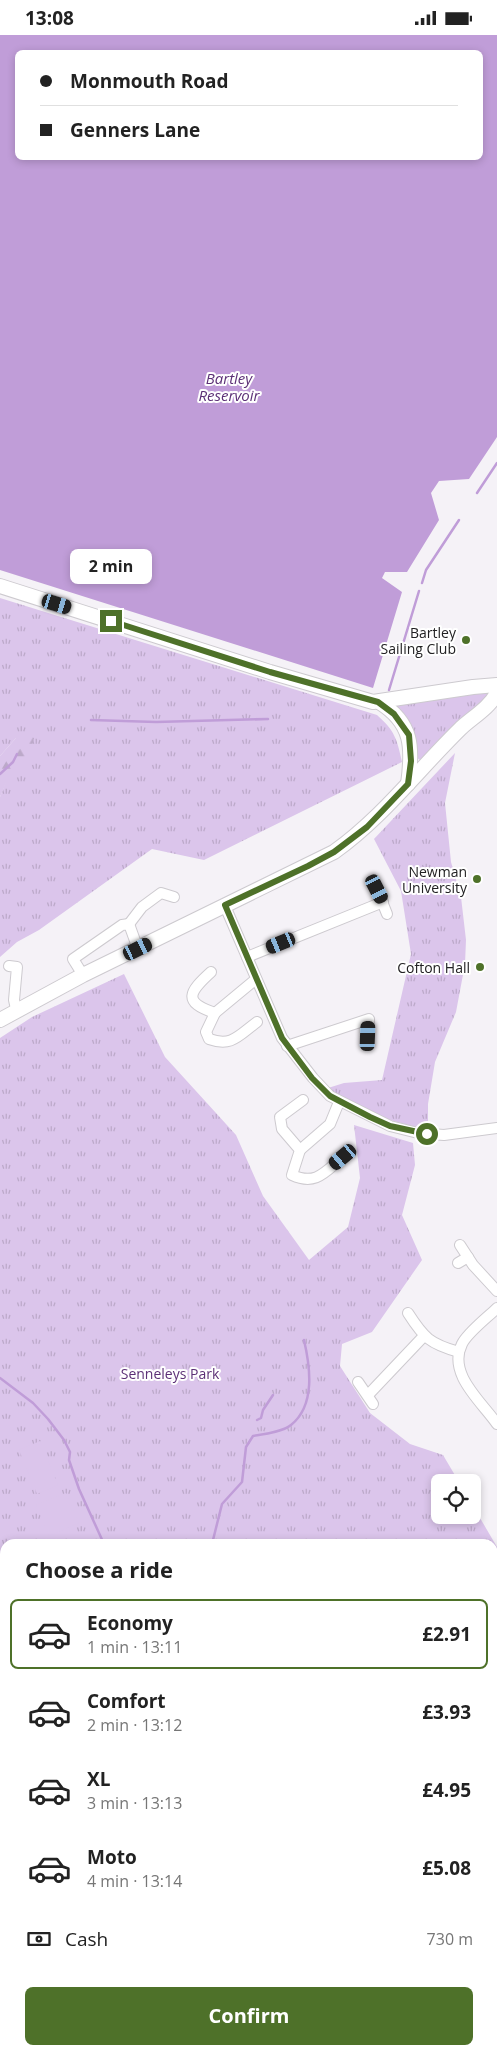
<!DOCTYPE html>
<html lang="en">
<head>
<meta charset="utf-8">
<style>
  :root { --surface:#fff; --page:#f2f2f2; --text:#222; --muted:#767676; --line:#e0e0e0; --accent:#4e7129 }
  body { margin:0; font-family:"Open Sans",sans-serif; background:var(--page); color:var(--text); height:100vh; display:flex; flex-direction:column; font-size:19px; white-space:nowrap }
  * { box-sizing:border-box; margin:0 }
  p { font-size:16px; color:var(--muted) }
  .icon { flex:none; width:28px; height:28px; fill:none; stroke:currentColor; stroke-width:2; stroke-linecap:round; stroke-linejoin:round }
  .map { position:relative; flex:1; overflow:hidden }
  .side { position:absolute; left:0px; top:1504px; width:498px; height:516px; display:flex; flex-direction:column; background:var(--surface); border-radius:15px 15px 0 0; box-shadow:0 2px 8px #0003 }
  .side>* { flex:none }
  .hud { position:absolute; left:15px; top:15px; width:468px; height:110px; border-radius:8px; box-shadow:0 2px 8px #0003; display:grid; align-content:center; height:110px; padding:0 25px; background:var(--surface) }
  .controls { position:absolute; left:431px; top:1439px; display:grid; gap:10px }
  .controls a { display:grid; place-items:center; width:50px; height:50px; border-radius:8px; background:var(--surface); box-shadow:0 2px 8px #0003; font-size:25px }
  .end { position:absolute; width:22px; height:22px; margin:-11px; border:6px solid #4e7129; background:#fff; box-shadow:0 0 0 2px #fff }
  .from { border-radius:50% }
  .bubble { position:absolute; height:35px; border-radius:8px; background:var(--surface); box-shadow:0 2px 8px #0003; font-size:16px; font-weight:700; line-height:35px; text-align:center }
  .car { position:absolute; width:15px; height:30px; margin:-15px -8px; border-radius:6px; box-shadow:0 0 4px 1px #0007; background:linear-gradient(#222 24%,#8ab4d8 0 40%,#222 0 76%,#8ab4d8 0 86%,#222 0) }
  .hud b { display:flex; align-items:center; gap:18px; height:48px; font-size:19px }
  .hud b+b { border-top:1px solid var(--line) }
  .hud i { width:12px; height:12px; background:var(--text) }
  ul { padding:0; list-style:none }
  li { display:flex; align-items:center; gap:15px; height:70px; margin:0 10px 8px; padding:0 15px; border:2px solid transparent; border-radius:8px }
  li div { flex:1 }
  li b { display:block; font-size:19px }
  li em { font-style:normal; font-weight:700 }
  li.active { border-color:var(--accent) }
  li>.icon { width:45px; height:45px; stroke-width:1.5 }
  h2 { padding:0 25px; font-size:22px; line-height:60px }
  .pay { display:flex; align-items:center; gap:12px; height:55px; padding:0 25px; font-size:19px }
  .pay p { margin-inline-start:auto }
  .button { display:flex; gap:10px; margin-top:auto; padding:10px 25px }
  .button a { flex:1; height:58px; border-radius:8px; background:var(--accent); color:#fff; font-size:20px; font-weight:700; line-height:58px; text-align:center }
  .status { display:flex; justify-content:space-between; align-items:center; height:35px; padding:0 25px; background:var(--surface); direction:ltr }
  .status svg { height:14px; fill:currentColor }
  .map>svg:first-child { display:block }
  .grass { fill:url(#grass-tufts) }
  .forest { fill:url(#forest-firs) }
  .pitch { fill:#dbc5eb }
  .water { fill:#c09dd8; fill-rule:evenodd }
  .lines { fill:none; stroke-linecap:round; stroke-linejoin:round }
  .stream { stroke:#c09dd8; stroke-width:2.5 }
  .street-casing { stroke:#cdcacf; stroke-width:12 }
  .secondary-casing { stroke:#cdcacf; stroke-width:16 }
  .street { stroke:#fff; stroke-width:10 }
  .secondary { stroke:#fff; stroke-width:14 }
  .route { stroke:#4e7129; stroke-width:6 }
  .poi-dot { fill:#4e7129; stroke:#fff; stroke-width:2 }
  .labels { text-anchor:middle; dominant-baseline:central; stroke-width:4; stroke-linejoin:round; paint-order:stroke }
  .poi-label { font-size:14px; fill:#222123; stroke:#fff; text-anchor:end }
  .park-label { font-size:14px; fill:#5c3076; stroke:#fff }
  .water-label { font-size:15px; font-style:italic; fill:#5c3076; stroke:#fff }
</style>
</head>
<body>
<div class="status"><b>13:08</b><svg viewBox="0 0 49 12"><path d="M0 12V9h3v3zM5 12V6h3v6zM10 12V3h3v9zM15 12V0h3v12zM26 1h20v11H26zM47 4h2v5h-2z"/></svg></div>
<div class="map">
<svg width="497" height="2019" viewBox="0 0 497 2019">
  <defs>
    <pattern id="grass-tufts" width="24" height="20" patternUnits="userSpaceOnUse" patternTransform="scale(1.25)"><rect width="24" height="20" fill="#dbc5eb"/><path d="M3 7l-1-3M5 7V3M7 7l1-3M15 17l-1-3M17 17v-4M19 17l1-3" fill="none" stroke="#bca9c9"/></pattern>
    <pattern id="forest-firs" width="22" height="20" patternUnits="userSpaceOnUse" patternTransform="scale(1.25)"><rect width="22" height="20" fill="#dbc5eb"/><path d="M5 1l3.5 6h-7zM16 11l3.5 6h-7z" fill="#bca9c9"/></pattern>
  </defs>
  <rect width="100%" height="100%" fill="#f5f2f7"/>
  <g class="grass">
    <path d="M0 563 377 680C395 696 397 704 402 727L204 825 152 814 39 895 17 907 0 922V762L8 741 16 703 0 721Z"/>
    <path d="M488 657 487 663 424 724 420 725 416 722 391 668Z"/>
    <path d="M455 718 445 768 451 827 461 862 466 905 465 929 456 977 435 1027 428 1069V1094C395 1089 354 1074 328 1053L344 1048 382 1045 411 919 401 856 374 804Z"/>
    <path d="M124 939 165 1022 236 1100 263 1161 309 1225 348 1192 360 1143 354 1090 413 1108 415 1130 402 1180 422 1225 372 1297 342 1309 340 1331 370 1378 410 1409 443 1420 459 1447 440 1448V1480H472L473 1471 497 1512V1803L493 1807 492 1509H5V1967L0 1966V1003L32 982Z"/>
    <path d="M72 2015H123L119 2019H68Z"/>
  </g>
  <path class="forest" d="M25 699 34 703 27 732 9 741 0 762V721L16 703Z"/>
  <g class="pitch">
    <path d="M40 1406 58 1450 37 1459 19 1415Z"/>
    <path d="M66 1458 79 1488 49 1501 36 1470Z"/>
  </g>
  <path class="water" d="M0 0H497V402L469 444 439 446 431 458 439 485 407 537H385L382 543 402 557 373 653 0 535ZM18 18H480V122H18Z"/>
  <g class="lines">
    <g class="stream">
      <path d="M477 458 497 428"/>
      <path d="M422 548 426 535 459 485"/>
      <path d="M389 655 419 556"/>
      <path d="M91 685 156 687 268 684"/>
      <path d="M0 739 13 727 17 719"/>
      <path d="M0 1343 33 1368 48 1384 64 1405 70 1417 69 1425 79 1454 104 1509"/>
      <path d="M257 1385 261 1383 263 1375 273 1360"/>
      <path d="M212 1509 222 1469 242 1447 246 1412 253 1401C265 1399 282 1397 291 1390 316 1370 310 1331 304 1305"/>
      <path d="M492 1775 497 1774"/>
    </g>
    <defs>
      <g id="street">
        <path d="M377 854 387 879"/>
        <path d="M225 871 282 1003 313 1043 330 1061 390 1091 418 1098 444 1100 497 1093"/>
        <path d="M129 889 142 872 161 858 174 862"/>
        <path d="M247 922 383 867"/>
        <path d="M9 931 17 932 14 965 16 974"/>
        <path d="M211 937C189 957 182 967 215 978L206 997 209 1004C232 1012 238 1001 257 987"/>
        <path d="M83 940 73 924 122 890 129 889 138 914"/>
        <path d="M215 978 256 944"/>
        <path d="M287 1011 369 984 368 1001"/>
        <path d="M303 1065 280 1082 282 1094 300 1115 292 1140C316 1151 325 1137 343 1122"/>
        <path d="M300 1115 330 1089 339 1067"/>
        <path d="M460 1210 473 1230 497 1256"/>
        <path d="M458 1228 468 1222"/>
        <path d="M497 1273C488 1282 467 1298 462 1309 447 1339 482 1367 497 1389"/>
        <path d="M408 1278C424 1303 430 1309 459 1317"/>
        <path d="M358 1347 373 1369"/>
        <path d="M368 1360 423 1302"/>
        <path d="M209 2015V2019"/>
        <path d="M346 2019H385"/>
        <path d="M395 2019 397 2015"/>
      </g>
      <g id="secondary">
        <path d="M0 551 270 637 373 667 473 652 497 650"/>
        <path d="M379 667C413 688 413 713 408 749"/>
        <path d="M0 985 83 940 334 817C383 782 418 735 461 693 473 682 489 673 497 658"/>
      </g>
    </defs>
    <use href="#street" class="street-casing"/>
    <use href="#secondary" class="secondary-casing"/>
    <use href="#street" class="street"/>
    <use href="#secondary" class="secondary"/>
  </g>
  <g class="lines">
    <path class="route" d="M111 586 270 637 378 667 394 679 409 700 411 726 408 749 367 792 334 817 308 831 225 870 282 1003 312 1043 330 1061 370 1082 390 1091 427 1099"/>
  </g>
  <g class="poi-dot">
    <circle cx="466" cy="605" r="5"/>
    <circle cx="477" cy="844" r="5"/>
    <circle cx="480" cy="932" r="5"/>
  </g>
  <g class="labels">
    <g class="poi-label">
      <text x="456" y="597">Bartley<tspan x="456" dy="16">Sailing Club</tspan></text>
      <text x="467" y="836">Newman<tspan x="467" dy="16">University</tspan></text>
      <text x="470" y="932">Cofton Hall</text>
    </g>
    <g class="park-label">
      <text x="170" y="1338">Senneleys Park</text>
    </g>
    <g class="water-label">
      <text x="229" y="343">Bartley<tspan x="229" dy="17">Reservoir</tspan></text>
    </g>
  </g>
</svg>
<div class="controls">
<a><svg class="icon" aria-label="locate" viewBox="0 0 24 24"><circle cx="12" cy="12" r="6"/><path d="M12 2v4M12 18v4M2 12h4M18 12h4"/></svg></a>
</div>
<i class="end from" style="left:427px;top:1099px"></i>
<i class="end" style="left:111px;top:586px"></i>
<div class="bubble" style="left:70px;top:514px;width:82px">2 min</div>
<i class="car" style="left:57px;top:569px;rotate:107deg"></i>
<i class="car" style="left:377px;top:854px;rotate:153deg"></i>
<i class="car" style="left:281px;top:908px;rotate:248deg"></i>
<i class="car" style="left:138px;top:914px;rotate:64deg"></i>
<i class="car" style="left:368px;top:1001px;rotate:2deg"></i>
<i class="car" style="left:343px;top:1122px;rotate:230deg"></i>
<div class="hud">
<b><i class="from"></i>Monmouth Road</b>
<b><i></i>Genners Lane</b>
</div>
<section class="side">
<h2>Choose a ride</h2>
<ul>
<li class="active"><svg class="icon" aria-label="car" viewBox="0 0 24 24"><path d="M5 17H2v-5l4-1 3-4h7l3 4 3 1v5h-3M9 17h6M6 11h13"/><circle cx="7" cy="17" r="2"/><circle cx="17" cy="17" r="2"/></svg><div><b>Economy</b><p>1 min · 13:11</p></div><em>£2.91</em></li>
<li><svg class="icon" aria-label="car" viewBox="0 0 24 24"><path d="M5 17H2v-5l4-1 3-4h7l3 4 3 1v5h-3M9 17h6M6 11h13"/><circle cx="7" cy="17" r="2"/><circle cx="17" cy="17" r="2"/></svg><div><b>Comfort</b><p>2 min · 13:12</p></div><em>£3.93</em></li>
<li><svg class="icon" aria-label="car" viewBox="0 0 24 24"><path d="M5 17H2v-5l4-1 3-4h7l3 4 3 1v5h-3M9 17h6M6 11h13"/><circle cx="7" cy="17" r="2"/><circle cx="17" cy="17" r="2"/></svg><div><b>XL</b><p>3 min · 13:13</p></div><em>£4.95</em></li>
<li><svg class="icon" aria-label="car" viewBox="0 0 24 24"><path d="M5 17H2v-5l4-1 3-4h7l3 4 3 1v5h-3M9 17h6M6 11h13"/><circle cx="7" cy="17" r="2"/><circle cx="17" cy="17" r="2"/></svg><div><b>Moto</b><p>4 min · 13:14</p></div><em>£5.08</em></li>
</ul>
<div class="pay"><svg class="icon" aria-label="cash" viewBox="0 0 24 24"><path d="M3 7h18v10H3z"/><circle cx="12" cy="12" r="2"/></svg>Cash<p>730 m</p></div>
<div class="button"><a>Confirm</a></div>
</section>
</div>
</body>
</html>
